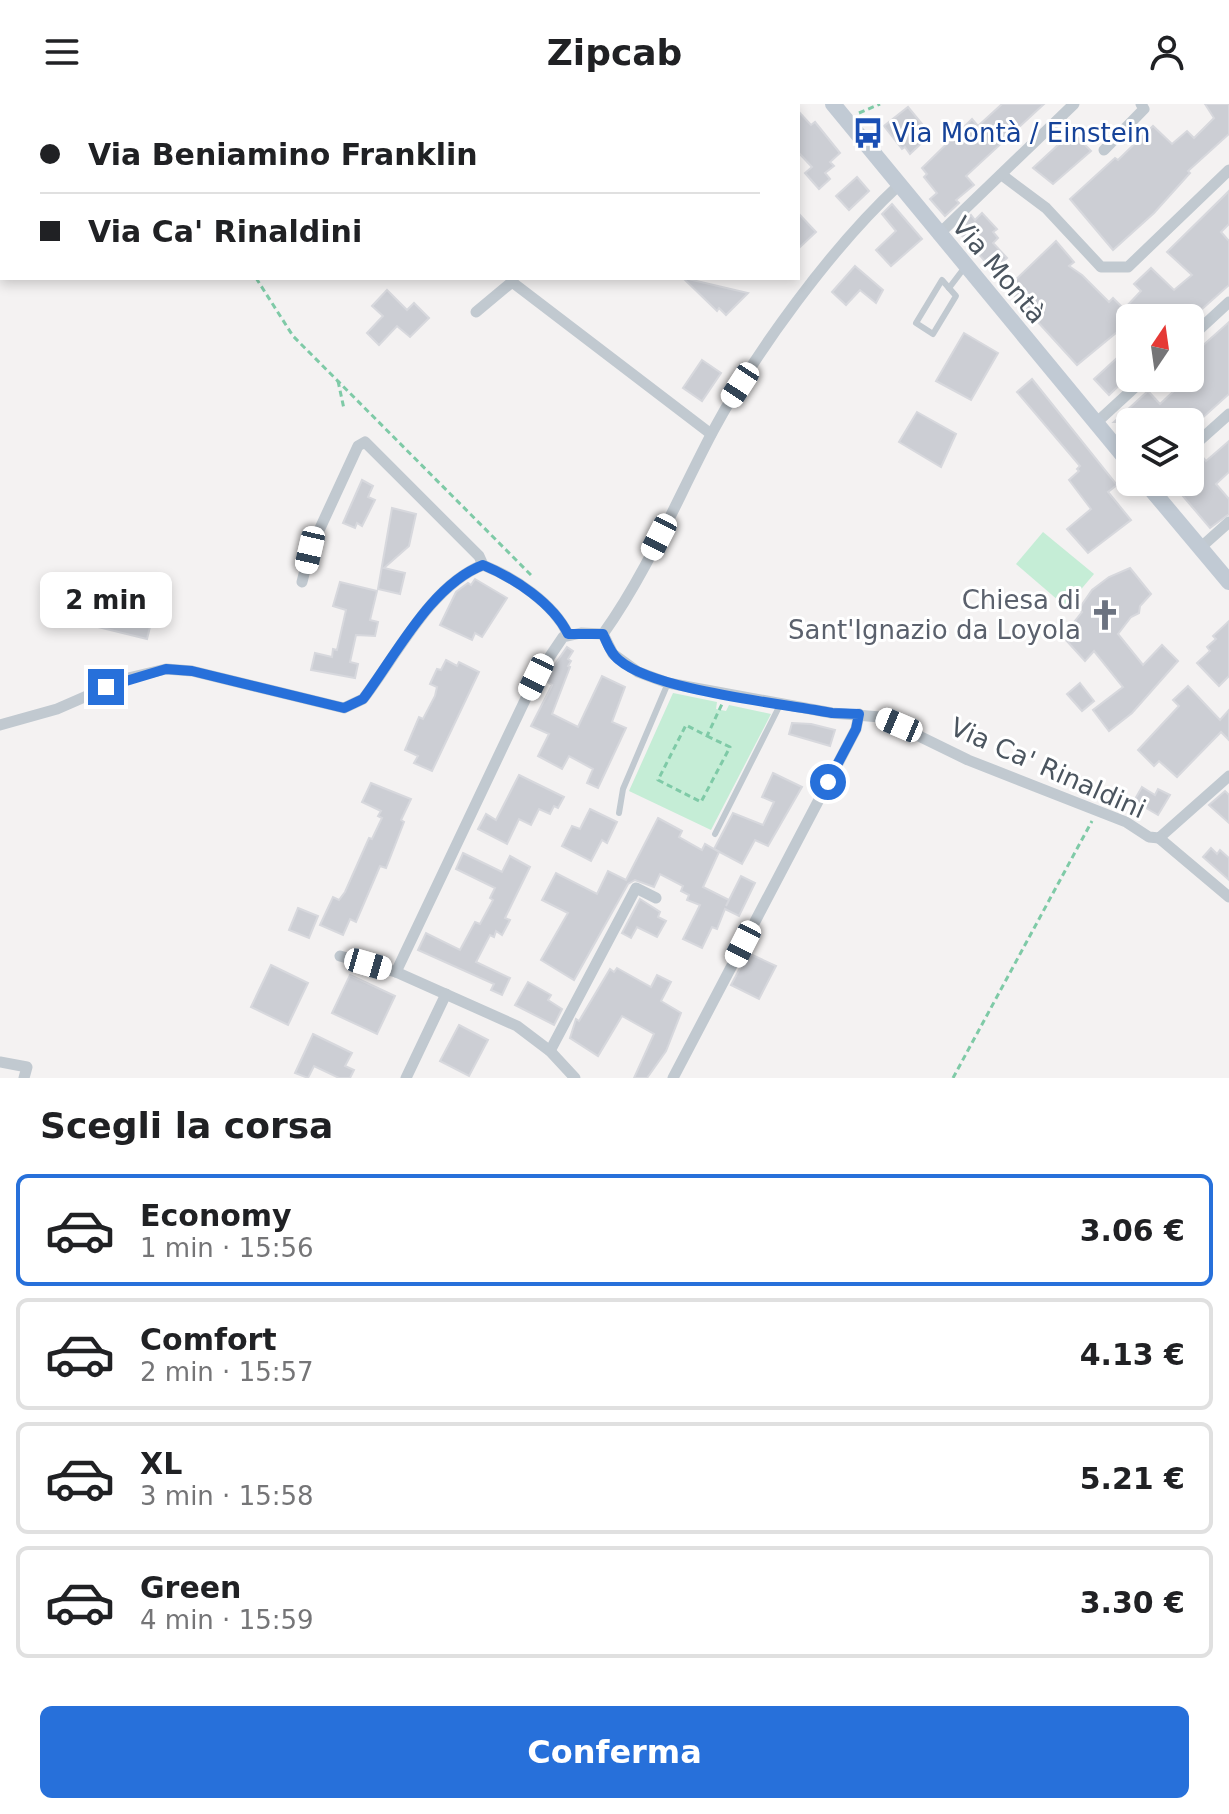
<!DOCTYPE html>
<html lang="it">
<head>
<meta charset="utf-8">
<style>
  :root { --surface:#fff; --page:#f2f2f2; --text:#202124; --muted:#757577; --line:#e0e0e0; --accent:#2770da }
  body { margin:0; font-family:"DejaVu Sans",sans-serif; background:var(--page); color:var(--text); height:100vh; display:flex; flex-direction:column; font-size:30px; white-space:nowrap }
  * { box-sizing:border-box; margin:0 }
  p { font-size:26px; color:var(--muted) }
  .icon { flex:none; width:44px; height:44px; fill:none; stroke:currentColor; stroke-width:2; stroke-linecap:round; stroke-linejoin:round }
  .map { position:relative; height:974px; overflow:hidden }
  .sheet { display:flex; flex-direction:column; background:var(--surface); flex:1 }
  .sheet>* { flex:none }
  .banner { position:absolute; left:0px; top:0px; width:800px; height:176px; box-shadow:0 4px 12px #0003; display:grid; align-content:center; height:176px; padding:0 40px; background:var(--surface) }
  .needle { width:52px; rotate:13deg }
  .fabs { position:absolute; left:1116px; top:200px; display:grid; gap:16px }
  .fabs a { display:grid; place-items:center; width:88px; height:88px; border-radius:12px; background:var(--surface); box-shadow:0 4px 12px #0003; font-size:40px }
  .end { position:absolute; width:36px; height:36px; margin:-18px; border:10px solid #2770da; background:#fff; box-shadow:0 0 0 4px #fff }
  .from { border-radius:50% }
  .bubble { position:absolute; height:56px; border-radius:12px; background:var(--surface); box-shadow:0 4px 12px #0003; font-size:26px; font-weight:700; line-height:56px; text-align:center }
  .car { position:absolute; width:24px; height:48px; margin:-24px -12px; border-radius:10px; box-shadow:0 0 6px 2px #0007; background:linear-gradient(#fff 24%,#345 0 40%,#fff 0 76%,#345 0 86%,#fff 0) }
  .banner b { display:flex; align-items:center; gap:28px; height:76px; font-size:30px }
  .banner b+b { border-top:2px solid var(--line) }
  .banner i { width:20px; height:20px; background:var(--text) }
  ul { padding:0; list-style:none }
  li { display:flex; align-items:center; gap:24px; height:112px; margin:0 16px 12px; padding:0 24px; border:4px solid var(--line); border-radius:12px }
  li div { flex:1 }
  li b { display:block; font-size:30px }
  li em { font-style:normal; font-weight:700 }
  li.active { border-color:var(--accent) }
  li>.icon { width:72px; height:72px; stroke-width:1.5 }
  h2 { padding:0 40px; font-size:36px; line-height:96px }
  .action { display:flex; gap:16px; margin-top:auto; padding:16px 40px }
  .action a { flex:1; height:92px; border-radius:12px; background:var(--accent); color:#fff; font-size:32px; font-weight:700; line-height:92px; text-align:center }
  header { display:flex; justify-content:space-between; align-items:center; height:104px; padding:0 40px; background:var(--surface); font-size:36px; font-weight:700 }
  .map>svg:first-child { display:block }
  .green { fill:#c5edd6 }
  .building { fill:#ccced4; stroke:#d7d8dd; stroke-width:2 }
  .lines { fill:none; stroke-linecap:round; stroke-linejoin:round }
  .path { stroke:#7fcaa7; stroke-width:3; stroke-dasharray:6 4; stroke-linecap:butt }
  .service { stroke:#c1c9d0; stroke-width:6 }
  .minor { stroke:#c1c9d0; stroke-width:11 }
  .secondary { stroke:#c1cad4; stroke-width:16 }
  .route { stroke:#2770da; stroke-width:10 }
  .labels { text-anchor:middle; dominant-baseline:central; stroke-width:6; stroke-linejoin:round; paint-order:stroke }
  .transit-label { font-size:26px; fill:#164399; stroke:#fff; text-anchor:start }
  .street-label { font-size:26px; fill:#4b555f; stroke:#fff }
  .worship-label { font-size:26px; fill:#5b616d; stroke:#fff; text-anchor:end }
</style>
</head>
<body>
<header><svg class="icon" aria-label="menu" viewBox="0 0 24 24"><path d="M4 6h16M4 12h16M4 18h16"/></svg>Zipcab<svg class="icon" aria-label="person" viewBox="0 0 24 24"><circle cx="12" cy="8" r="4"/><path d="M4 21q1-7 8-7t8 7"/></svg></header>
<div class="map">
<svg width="1229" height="974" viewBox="0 0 1229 974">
  <rect width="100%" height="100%" fill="#f4f2f2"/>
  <g class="green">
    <path d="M1043 428 1094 470 1066 503 1016 460Z"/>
    <path d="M673 589 717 598 716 605 726 607 729 601 771 610 711 726 629 687Z"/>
  </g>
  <g class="building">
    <path d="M1002 0H1044L966 72 974 81 956 96 959 99 945 112 930 95 937 89 924 73 927 70 922 64 972 15 978 22Z"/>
    <path d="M1205 0H1229V30L1188 67 1190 69 1154 109 1113 146 1070 95 1115 54 1118 56 1153 22 1172 40 1187 27 1194 34 1214 14Z"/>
    <path d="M908 3 927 26 923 29 927 34 910 50 905 43 902 45 884 22Z"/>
    <path d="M798 7 811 21 815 18 840 49 830 58 834 62 825 69 830 75 819 85 805 69 812 63 798 48Z"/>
    <path d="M1072 28 1091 47 1053 80 1033 64Z"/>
    <path d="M857 73 869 87 849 106 836 92Z"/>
    <path d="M1229 87V120L1221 128 1229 137V181L1192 214H1142L1139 210 1077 261 1007 184 1056 137 1074 158 1069 162 1082 171 1109 198 1113 194 1124 205 1141 187 1134 180 1151 164 1174 186 1192 171 1167 148Z"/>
    <path d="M892 100 922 135 891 162 876 146 896 127 882 110Z"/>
    <path d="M798 109 816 128 798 145Z"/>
    <path d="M982 109 997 125 993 128 998 134 993 139 1007 154 993 166 956 125 971 111 975 116Z"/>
    <path d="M855 162 883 186 876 199 860 186 846 201 832 188Z"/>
    <path d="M683 174H684L748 189 726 211 719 204 717 207Z"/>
    <path d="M387 186 407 206 414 199 429 214 410 233 397 222 379 241 367 229 383 212 372 202Z"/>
    <path d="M1229 218V290L1190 325V318H1114L1148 287 1160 300 1176 285 1167 274H1190V253Z"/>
    <path d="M964 229 998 249 971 296 936 277Z"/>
    <path d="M1130 242V271L1109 291 1094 275Z"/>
    <path d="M702 256 721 269 702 297 683 284Z"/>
    <path d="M1032 275 1117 381 1108 388 1131 416 1088 449 1067 425 1091 405 1069 376 1079 367 1077 365 1080 362 1017 288Z"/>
    <path d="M917 308 956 330 941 363 899 338Z"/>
    <path d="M1229 337V368L1216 380 1229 395V410L1210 424 1171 378H1190V359L1200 350 1206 357Z"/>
    <path d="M362 376 373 382 368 393 375 396 362 422 357 419 355 424 343 419Z"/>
    <path d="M392 404 416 410 409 442 384 464 405 469 400 490 378 485Z"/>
    <path d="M1130 464 1151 490 1140 502 1139 509 1131 513 1118 530 1143 561 1162 541 1178 557 1132 609 1109 627 1093 606 1123 583 1094 547 1085 557 1065 535 1074 526 1071 522 1082 508 1079 505 1092 486 1109 473Z"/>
    <path d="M475 475 507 494 482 533 475 529 472 536 440 521 456 488 468 479 471 481Z"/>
    <path d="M340 478 377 487 370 516 378 518 375 532 356 531 350 558 358 560 355 574 311 566 315 549 332 553 333 545 337 546 346 506 333 502Z"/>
    <path d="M102 504 152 515 147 535 98 523Z"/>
    <path d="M1229 517V572L1219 582 1197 559 1210 547 1207 543 1216 535 1213 532Z"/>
    <path d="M567 543 573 547 568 555 571 557 568 562 570 563 552 610 578 623 602 572 625 583 612 618 626 624 598 684 587 679 593 665 569 652 562 665 538 652 549 630 531 622 552 581 544 576Z"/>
    <path d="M446 556 457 562 459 558 479 568 432 667 414 659 418 652 405 646 419 613 423 615 435 592 437 583 430 580 437 565 441 566Z"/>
    <path d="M1080 579 1094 597 1082 607 1067 590Z"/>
    <path d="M1188 582 1220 616 1229 606V636L1221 628 1177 673 1159 657 1154 662 1138 646 1179 602 1173 596Z"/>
    <path d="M792 619 811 620 835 626 830 642 789 630Z"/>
    <path d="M773 669 802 683 768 742 755 736 742 760 714 745 733 709 763 721 774 698 762 693Z"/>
    <path d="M519 671 564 693 558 704 554 702 550 710 539 705 531 721 519 715 507 740 478 725 486 710 496 716Z"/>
    <path d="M371 679 411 695 401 716 404 718 386 764 380 762 356 818 350 815 343 831 320 821 333 793 339 796 345 788 369 734 372 735 382 714 378 712 381 707 362 698Z"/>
    <path d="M1142 683 1155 691 1158 685 1170 691 1158 711 1134 697Z"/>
    <path d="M1225 687 1229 691V719L1209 701Z"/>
    <path d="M590 705 617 718 607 739 602 736 591 757 562 742 572 722 580 725Z"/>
    <path d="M658 714 682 727 679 733 702 746 705 740 719 748 703 783 729 796 726 802 741 772 755 779 739 812 725 805 717 825 712 823 702 844 683 835 700 801 687 796 689 791 681 787 683 782 660 770 654 783 635 776 628 780 574 876 541 856 568 809 542 796 556 769 597 790 608 767 626 776Z"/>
    <path d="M1211 744 1217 750 1220 746 1229 754V776L1203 753Z"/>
    <path d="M463 749 502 768 510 752 530 763 505 814 510 816 502 831 496 827 494 833 490 831 476 858 510 874 502 891 491 886 494 880 418 846 426 829 460 846 475 818 480 820 493 796 490 794 495 784 456 765Z"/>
    <path d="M640 795 660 808 658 813 666 817 657 833 637 823 631 834 622 829Z"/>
    <path d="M298 804 318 812 309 834 289 826Z"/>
    <path d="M748 849 776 862 759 895 731 881Z"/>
    <path d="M271 861 308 879 288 921 251 903Z"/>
    <path d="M617 864 651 883 657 871 671 878 661 897 681 909 666 947 647 974H634L654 930 622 912 598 952 570 934 576 915 579 917 610 865 614 868Z"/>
    <path d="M350 871 395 892 377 930 332 909Z"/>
    <path d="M528 878 551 891 548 896 562 905 554 921 515 901Z"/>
    <path d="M459 921 488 936 469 972 440 957Z"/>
    <path d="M313 930 352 949 345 962 354 966 350 974H339L314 962 308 974 295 969Z"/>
  </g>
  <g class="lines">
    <g class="path">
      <path d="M152 0 154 2"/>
      <path d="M616 0V2"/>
      <path d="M859 9 880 0"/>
      <path d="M256 174 293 232 532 472"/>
      <path d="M338 277 344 305"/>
      <path d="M707 632 730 643 701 698 658 676 686 621 707 632 722 600"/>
      <path d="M953 974 1092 717"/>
    </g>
    <g class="service">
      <path d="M550 0 551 2"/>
      <path d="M680 2 682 0"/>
      <path d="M942 176 956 192 933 230 916 219Z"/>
      <path d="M949 184 965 163"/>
      <path d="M619 709 623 685 668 579"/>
      <path d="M715 730 781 599"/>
    </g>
    <g class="minor">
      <path d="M1104 46 1144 5 1141 0"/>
      <path d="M1002 71 1046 104 1101 163H1128L1229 66"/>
      <path d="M938 131 1074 0"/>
      <path d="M476 208 512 178 711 330"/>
      <path d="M1190 234 1229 198"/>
      <path d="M1096 319 1145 274"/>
      <path d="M1190 345 1229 310"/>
      <path d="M1200 444 1229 418"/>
      <path d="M302 478 310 446 358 342 365 338 479 452 483 461"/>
      <path d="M603 530 613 550 638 568 668 579 832 609 880 613 968 656 1126 718 1149 733 1159 734 1229 672"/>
      <path d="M603 530C648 467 677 395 713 327 756 247 832 143 899 81"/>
      <path d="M0 621 57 605 128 574 166 565 192 567 344 604 363 595C397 551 431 481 483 461 515 474 553 499 568 530"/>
      <path d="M1159 734 1229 793"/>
      <path d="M340 852 396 868 517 922 550 947 575 974"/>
      <path d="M396 868 536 573 563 533 581 529 603 530"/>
      <path d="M550 947 636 784 656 794"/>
      <path d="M0 958 27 963 24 974"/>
      <path d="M406 974 446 890"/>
      <path d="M673 974 856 625 859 610"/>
    </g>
    <g class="secondary">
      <path d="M833 0 1130 360"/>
      <path d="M1145 378 1229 478"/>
    </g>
  </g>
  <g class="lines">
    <path class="route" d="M106 583 166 565 192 567 344 604 363 595C396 551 431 481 483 461 514 474 553 499 568 530H603C607 539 611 550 619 556 655 587 781 599 832 609L859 610 856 625 828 678"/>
  </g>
  <defs>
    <symbol id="bus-bare" viewBox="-9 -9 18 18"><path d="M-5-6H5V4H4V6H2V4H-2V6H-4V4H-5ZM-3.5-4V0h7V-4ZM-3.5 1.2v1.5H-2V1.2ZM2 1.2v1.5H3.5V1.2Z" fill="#1a4fb4" stroke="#fff" stroke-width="2.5" paint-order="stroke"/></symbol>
    <symbol id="church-bare" viewBox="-9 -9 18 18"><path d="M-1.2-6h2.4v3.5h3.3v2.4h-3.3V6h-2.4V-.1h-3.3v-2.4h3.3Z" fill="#6b7280" stroke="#fff" stroke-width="2.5" paint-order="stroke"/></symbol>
  </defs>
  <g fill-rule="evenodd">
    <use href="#bus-bare" x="846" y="7" width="44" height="44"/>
    <use href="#church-bare" x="1083" y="489" width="44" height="44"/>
  </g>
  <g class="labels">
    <g class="transit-label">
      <text x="892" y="29">Via Montà / Einstein</text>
    </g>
    <g class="street-label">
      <text transform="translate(999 166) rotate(50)">Via Montà</text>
      <text transform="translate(1048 664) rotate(24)">Via Ca' Rinaldini</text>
    </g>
    <g class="worship-label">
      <text x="1081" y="496">Chiesa di<tspan x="1081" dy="30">Sant'Ignazio da Loyola</tspan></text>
    </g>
  </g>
</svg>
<div class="fabs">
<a><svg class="needle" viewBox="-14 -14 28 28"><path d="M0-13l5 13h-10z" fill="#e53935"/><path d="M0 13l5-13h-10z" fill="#757577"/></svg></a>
<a><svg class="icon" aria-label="layers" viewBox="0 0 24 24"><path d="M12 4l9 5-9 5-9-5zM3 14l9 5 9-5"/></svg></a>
</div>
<i class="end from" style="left:828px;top:678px"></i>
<i class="end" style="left:106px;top:583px"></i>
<div class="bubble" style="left:40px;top:468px;width:132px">2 min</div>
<i class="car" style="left:740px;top:281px;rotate:213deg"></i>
<i class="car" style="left:659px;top:433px;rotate:207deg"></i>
<i class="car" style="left:310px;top:446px;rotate:193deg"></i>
<i class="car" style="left:536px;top:573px;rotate:206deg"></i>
<i class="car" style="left:899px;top:621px;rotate:293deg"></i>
<i class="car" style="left:743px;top:840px;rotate:207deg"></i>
<i class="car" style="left:368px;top:860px;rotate:106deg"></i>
<div class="banner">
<b><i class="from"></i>Via Beniamino Franklin</b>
<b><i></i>Via Ca' Rinaldini</b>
</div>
</div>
<section class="sheet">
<h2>Scegli la corsa</h2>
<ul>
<li class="active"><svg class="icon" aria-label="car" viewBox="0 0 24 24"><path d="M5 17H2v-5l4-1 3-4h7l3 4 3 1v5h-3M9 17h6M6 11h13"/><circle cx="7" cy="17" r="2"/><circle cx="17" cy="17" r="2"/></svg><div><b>Economy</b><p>1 min · 15:56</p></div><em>3.06 €</em></li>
<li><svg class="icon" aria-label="car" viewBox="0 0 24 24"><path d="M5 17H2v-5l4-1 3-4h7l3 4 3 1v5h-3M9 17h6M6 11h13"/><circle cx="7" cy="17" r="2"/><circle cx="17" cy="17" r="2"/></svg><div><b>Comfort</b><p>2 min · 15:57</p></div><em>4.13 €</em></li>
<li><svg class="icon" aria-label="car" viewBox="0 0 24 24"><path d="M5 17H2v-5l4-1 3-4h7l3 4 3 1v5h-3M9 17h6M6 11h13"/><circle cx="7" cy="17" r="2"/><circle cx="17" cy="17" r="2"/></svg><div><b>XL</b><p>3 min · 15:58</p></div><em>5.21 €</em></li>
<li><svg class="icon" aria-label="car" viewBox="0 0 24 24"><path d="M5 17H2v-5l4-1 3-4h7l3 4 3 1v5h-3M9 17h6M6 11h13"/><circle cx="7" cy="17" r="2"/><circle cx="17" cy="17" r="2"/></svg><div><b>Green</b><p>4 min · 15:59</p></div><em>3.30 €</em></li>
</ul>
<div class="action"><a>Conferma</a></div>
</section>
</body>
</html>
